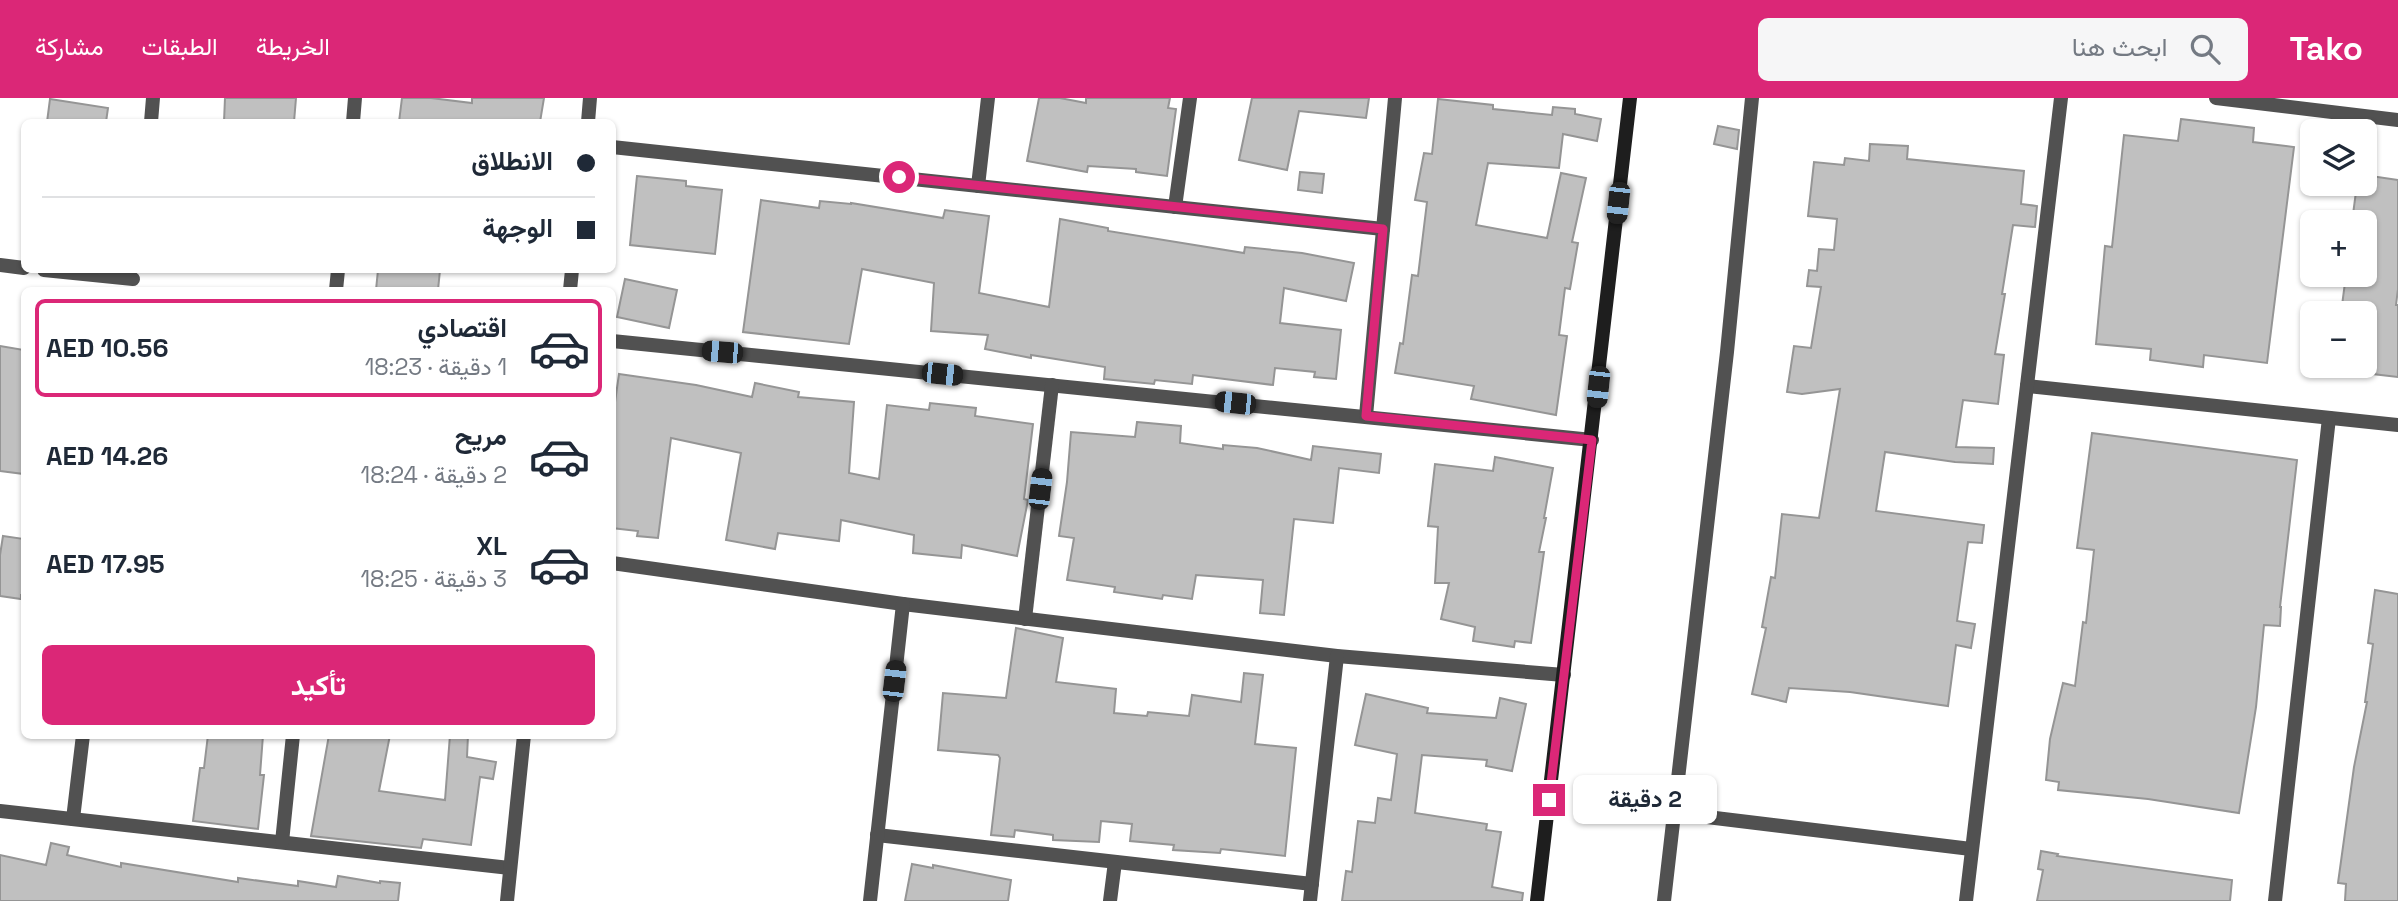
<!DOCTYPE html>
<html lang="ar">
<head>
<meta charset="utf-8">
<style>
  :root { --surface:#fff; --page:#f6f6f7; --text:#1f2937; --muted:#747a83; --line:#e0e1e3; --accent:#db2777 }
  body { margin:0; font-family:"Space Grotesk",Vazirmatn,sans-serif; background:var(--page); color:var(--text); direction:rtl; height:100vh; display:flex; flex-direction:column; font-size:26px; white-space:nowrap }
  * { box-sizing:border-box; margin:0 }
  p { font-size:23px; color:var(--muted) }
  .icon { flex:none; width:38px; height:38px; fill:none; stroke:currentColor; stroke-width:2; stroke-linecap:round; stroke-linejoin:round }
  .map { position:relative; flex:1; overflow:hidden; direction:ltr }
  .side { position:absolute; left:21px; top:189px; width:595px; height:452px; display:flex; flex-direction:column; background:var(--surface); border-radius:10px; box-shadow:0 2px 5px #0004; direction:rtl }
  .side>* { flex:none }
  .hud { position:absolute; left:21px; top:21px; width:595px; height:154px; border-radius:10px; box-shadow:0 2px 5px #0004; direction:rtl; display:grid; align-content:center; height:154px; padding:0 21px; background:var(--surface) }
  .tools { position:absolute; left:2300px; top:21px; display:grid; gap:14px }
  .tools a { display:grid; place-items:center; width:77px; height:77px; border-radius:10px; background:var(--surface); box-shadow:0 2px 5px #0004; font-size:35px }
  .end { position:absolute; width:32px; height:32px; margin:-16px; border:9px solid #db2777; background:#fff; box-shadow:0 0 0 4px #fff }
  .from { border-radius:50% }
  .bubble { position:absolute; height:49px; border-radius:10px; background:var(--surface); box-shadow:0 2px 5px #0004; font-size:23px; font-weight:700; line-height:49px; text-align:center; direction:rtl }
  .car { position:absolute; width:21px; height:42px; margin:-21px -10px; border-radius:9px; box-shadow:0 0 5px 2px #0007; background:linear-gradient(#222 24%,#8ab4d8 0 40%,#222 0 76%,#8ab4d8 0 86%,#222 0) }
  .hud b { display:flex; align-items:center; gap:24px; height:66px; font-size:26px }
  .hud b+b { border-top:2px solid var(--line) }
  .hud i { width:18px; height:18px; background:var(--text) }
  ul { padding:12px 0 0; list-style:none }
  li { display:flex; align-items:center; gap:21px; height:98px; margin:0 14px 10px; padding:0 7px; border:4px solid transparent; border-radius:10px }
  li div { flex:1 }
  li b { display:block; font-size:26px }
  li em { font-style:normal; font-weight:700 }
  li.active { border-color:var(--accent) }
  li>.icon { width:63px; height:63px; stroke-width:1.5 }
  .primary-button { display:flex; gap:14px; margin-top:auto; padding:14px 21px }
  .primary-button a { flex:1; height:80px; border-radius:10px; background:var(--accent); color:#fff; font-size:28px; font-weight:700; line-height:80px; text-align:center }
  header { display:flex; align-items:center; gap:42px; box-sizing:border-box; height:98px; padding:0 35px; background:var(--accent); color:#fff }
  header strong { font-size:33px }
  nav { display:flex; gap:38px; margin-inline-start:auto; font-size:24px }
  .search { width:490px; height:63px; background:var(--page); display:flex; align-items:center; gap:18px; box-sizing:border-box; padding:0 24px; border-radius:10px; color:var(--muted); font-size:26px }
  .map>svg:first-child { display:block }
  .building { fill:#c0c0c0; stroke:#959595; stroke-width:2 }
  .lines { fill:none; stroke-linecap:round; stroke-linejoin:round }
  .street { stroke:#515151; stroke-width:14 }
  .secondary { stroke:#1e1e1e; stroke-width:14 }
  .route { stroke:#db2777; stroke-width:9 }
</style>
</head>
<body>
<header>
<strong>Tako</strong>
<div class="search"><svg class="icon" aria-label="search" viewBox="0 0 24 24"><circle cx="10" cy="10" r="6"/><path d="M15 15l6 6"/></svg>ابحث هنا</div>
<nav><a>الخريطة</a><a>الطبقات</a><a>مشاركة</a></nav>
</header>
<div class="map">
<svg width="2398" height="803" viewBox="0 0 2398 803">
  <rect width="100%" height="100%" fill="#fff"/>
  <g class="building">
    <path d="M225 0H296L294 24H224Z"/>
    <path d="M402 0H431L472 5V0H544L540 24H399Z"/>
    <path d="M1039 0H1060L1086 5V0H1170L1168 10 1176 11 1167 78 1136 74V71L1088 68 1087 74 1027 63Z"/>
    <path d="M1252 0H1369L1366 20 1299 13 1287 72 1239 62Z"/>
    <path d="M50 1 108 10 106 24H47Z"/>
    <path d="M1438 1 1493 7V11L1552 17 1553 9 1575 11V16L1601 21 1597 43 1563 36 1559 70 1488 65 1476 127 1547 140 1561 75 1586 80 1572 144 1578 145 1570 191 1565 190 1559 237 1567 238 1556 317 1471 301 1474 288 1395 275 1400 245 1403 246 1412 177 1418 178 1427 104 1415 102 1424 55 1432 56Z"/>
    <path d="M2181 21 2254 30 2253 44 2294 49 2267 265 2204 257 2203 269 2150 262 2151 251 2096 246 2105 148 2112 149 2124 37 2178 43Z"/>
    <path d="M1718 28 1739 32 1737 51 1714 46Z"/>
    <path d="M1870 46 1908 48 1907 61 2024 73 2021 106 2037 108 2035 129 2013 127 2002 196H2005L1995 256 2004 257 1998 306 1963 302 1956 349 1994 350 1993 366 1955 364 1885 354 1876 413 1984 427 1982 445 1968 444 1957 523 1975 526 1971 550 1956 547 1948 608 1850 594 1789 590 1786 604 1752 596 1766 530 1762 529 1771 479 1775 480 1782 416 1819 420 1840 291 1802 296 1787 294 1794 248 1811 250 1821 189 1807 188 1809 172 1817 173 1819 151 1834 152 1837 121 1808 118 1814 64 1844 67 1845 60 1869 63Z"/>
    <path d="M1300 74 1324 76 1322 95 1298 92Z"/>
    <path d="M2364 77 2398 82V191L2396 207H2398V279L2364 275V215H2341L2346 177H2364V124H2352L2357 86H2364Z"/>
    <path d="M637 78 686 83V88L722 92 715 156 630 147Z"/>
    <path d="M761 102 819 110 820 103 851 106V105L943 120 945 112 989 118 979 195 1049 209 1060 121 1108 130V133L1244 155 1245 149 1302 155 1354 165 1346 203 1284 190 1280 225 1341 232 1336 281 1314 279 1315 274 1275 270 1273 287 1193 277 1192 286 1155 282 1154 286 1104 281 1105 269 1031 257V260L985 251 988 237 931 233 934 185 862 171 849 246 743 234Z"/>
    <path d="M378 172H440L438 192H376Z"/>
    <path d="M625 181 677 192 669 230 617 219Z"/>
    <path d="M0 248 24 252V376L0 373Z"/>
    <path d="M619 276 696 287 752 299 755 285 799 294 798 299 854 304 849 375 879 381 887 307 929 312 930 305 976 310 975 318 1033 326 1024 401 1028 402 1017 458 962 447 961 460 913 455 914 437 841 422 839 443 778 435 775 451 726 442 741 355 671 340 658 440 637 438 638 433 612 430V325Z"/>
    <path d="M1137 324 1181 328 1180 345 1223 351V347L1257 350 1311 362 1313 348 1381 356 1379 375 1339 370 1333 425 1294 421 1284 517 1260 515 1263 482 1196 477 1192 501 1163 497 1162 501 1114 494 1115 489 1067 482 1074 440 1059 438 1067 384 1071 334 1135 339Z"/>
    <path d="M2092 335 2297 362 2280 509H2281L2280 528 2264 527 2256 609 2239 715 2148 701 2058 692 2059 684 2046 682 2050 641 2063 585 2075 588 2083 524 2086 525 2094 452 2077 450Z"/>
    <path d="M1495 359 1553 370 1544 420H1546L1539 454H1544L1531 545 1515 543 1514 549 1473 543 1475 529 1441 521 1449 485H1435L1438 429 1428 428 1435 366 1493 373Z"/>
    <path d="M3 438 24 441V497H21V501L0 498V457Z"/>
    <path d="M2375 492 2398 496V803H2345L2346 786 2338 785 2354 669 2367 604H2365L2373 546 2368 545Z"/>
    <path d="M1016 530 1063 540 1056 584 1116 591 1114 615 1147 618 1148 614 1189 618 1192 597 1241 604 1244 575 1263 577 1255 646 1296 650 1285 758 1221 751 1220 755 1173 752 1174 747 1130 743 1132 726 1101 723 1099 744 1053 742V737L1015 732 1014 739 991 737 1000 660 998 657 938 652 943 595 1006 600Z"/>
    <path d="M1366 596 1428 610 1427 615 1496 620 1500 600 1526 606 1512 673 1486 668 1487 662 1422 657 1415 715 1487 726 1486 732 1501 734 1492 789 1523 795 1522 803H1342L1346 773 1352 774 1358 723 1375 725 1378 700 1391 702 1397 656 1355 647Z"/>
    <path d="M208 637H263L260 677H264L258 731 193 723 200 670H204Z"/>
    <path d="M329 637H390L379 693 445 702 450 637H468L467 659 496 664 493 681 480 679 471 747 423 741 421 750 311 738Z"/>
    <path d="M51 745 69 749 67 757 121 769V765L238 784V780L298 788V783L336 789 338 778 380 785V783L400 785 398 803H0V757L46 767Z"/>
    <path d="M2041 753 2058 756 2057 758 2232 782 2230 803H2037L2043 772 2038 771Z"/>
    <path d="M912 766 933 770V767L1011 782 1008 803H905Z"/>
  </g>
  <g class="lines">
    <g class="street">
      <path d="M2216 0 2398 22"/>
      <path d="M151 24 153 0"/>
      <path d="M353 24 355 0"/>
      <path d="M588 24 590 0"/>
      <path d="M612 49 1383 131"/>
      <path d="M978 88 988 0"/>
      <path d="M1175 109 1190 0"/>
      <path d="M0 167 24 170"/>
      <path d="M44 172 133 181"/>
      <path d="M336 192 338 172"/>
      <path d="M570 192 572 172"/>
      <path d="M612 243 1592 342"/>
      <path d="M2027 288 2398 327"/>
      <path d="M1366 318 1395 0"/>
      <path d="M612 465 903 506 1337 558 1564 577"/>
      <path d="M1025 521 1052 287"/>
      <path d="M0 713 510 770"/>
      <path d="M1674 715 1971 751"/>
      <path d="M73 721 83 637"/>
      <path d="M877 737 1312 786"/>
      <path d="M282 744 293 637"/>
      <path d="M507 803 524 637"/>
      <path d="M870 803 903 506"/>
      <path d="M1110 803 1115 764"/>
      <path d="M1310 803 1337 558"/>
      <path d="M1664 803 1727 254 1752 0"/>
      <path d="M1966 803 2061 0"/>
      <path d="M2275 803 2329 320"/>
    </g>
    <path class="secondary" d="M1537 803 1630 0"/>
  </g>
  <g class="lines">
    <path class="route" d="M899 79 1383 131 1366 318 1592 342 1549 702"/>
  </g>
</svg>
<div class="tools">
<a><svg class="icon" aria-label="layers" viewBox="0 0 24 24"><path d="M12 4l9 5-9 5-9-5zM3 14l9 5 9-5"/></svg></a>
<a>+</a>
<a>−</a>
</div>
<i class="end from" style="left:899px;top:79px"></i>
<i class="end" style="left:1549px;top:702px"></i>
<div class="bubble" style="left:1573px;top:677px;width:144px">2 دقيقة</div>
<i class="car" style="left:1618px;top:105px;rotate:186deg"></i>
<i class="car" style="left:722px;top:254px;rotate:275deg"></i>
<i class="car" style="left:942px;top:276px;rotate:96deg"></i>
<i class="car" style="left:1598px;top:289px;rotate:186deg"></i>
<i class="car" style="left:1235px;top:305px;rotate:276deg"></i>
<i class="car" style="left:1040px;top:391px;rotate:7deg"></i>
<i class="car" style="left:894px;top:583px;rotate:7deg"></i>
<div class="hud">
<b><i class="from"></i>الانطلاق</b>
<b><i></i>الوجهة</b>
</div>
<section class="side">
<ul>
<li class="active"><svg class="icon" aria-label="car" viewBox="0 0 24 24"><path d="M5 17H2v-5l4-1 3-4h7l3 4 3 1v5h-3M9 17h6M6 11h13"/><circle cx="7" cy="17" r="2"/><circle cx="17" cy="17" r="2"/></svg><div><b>اقتصادي</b><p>1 دقيقة · 18:23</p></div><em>AED 10.56</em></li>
<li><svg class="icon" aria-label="car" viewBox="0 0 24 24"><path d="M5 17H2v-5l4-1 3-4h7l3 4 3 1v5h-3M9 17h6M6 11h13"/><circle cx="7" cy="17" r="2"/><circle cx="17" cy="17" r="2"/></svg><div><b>مريح</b><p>2 دقيقة · 18:24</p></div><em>AED 14.26</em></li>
<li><svg class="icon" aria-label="car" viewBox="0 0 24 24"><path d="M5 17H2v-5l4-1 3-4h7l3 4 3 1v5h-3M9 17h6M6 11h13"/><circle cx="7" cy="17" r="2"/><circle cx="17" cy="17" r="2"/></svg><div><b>XL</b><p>3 دقيقة · 18:25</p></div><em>AED 17.95</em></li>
</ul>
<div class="primary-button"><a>تأكيد</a></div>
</section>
</div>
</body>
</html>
